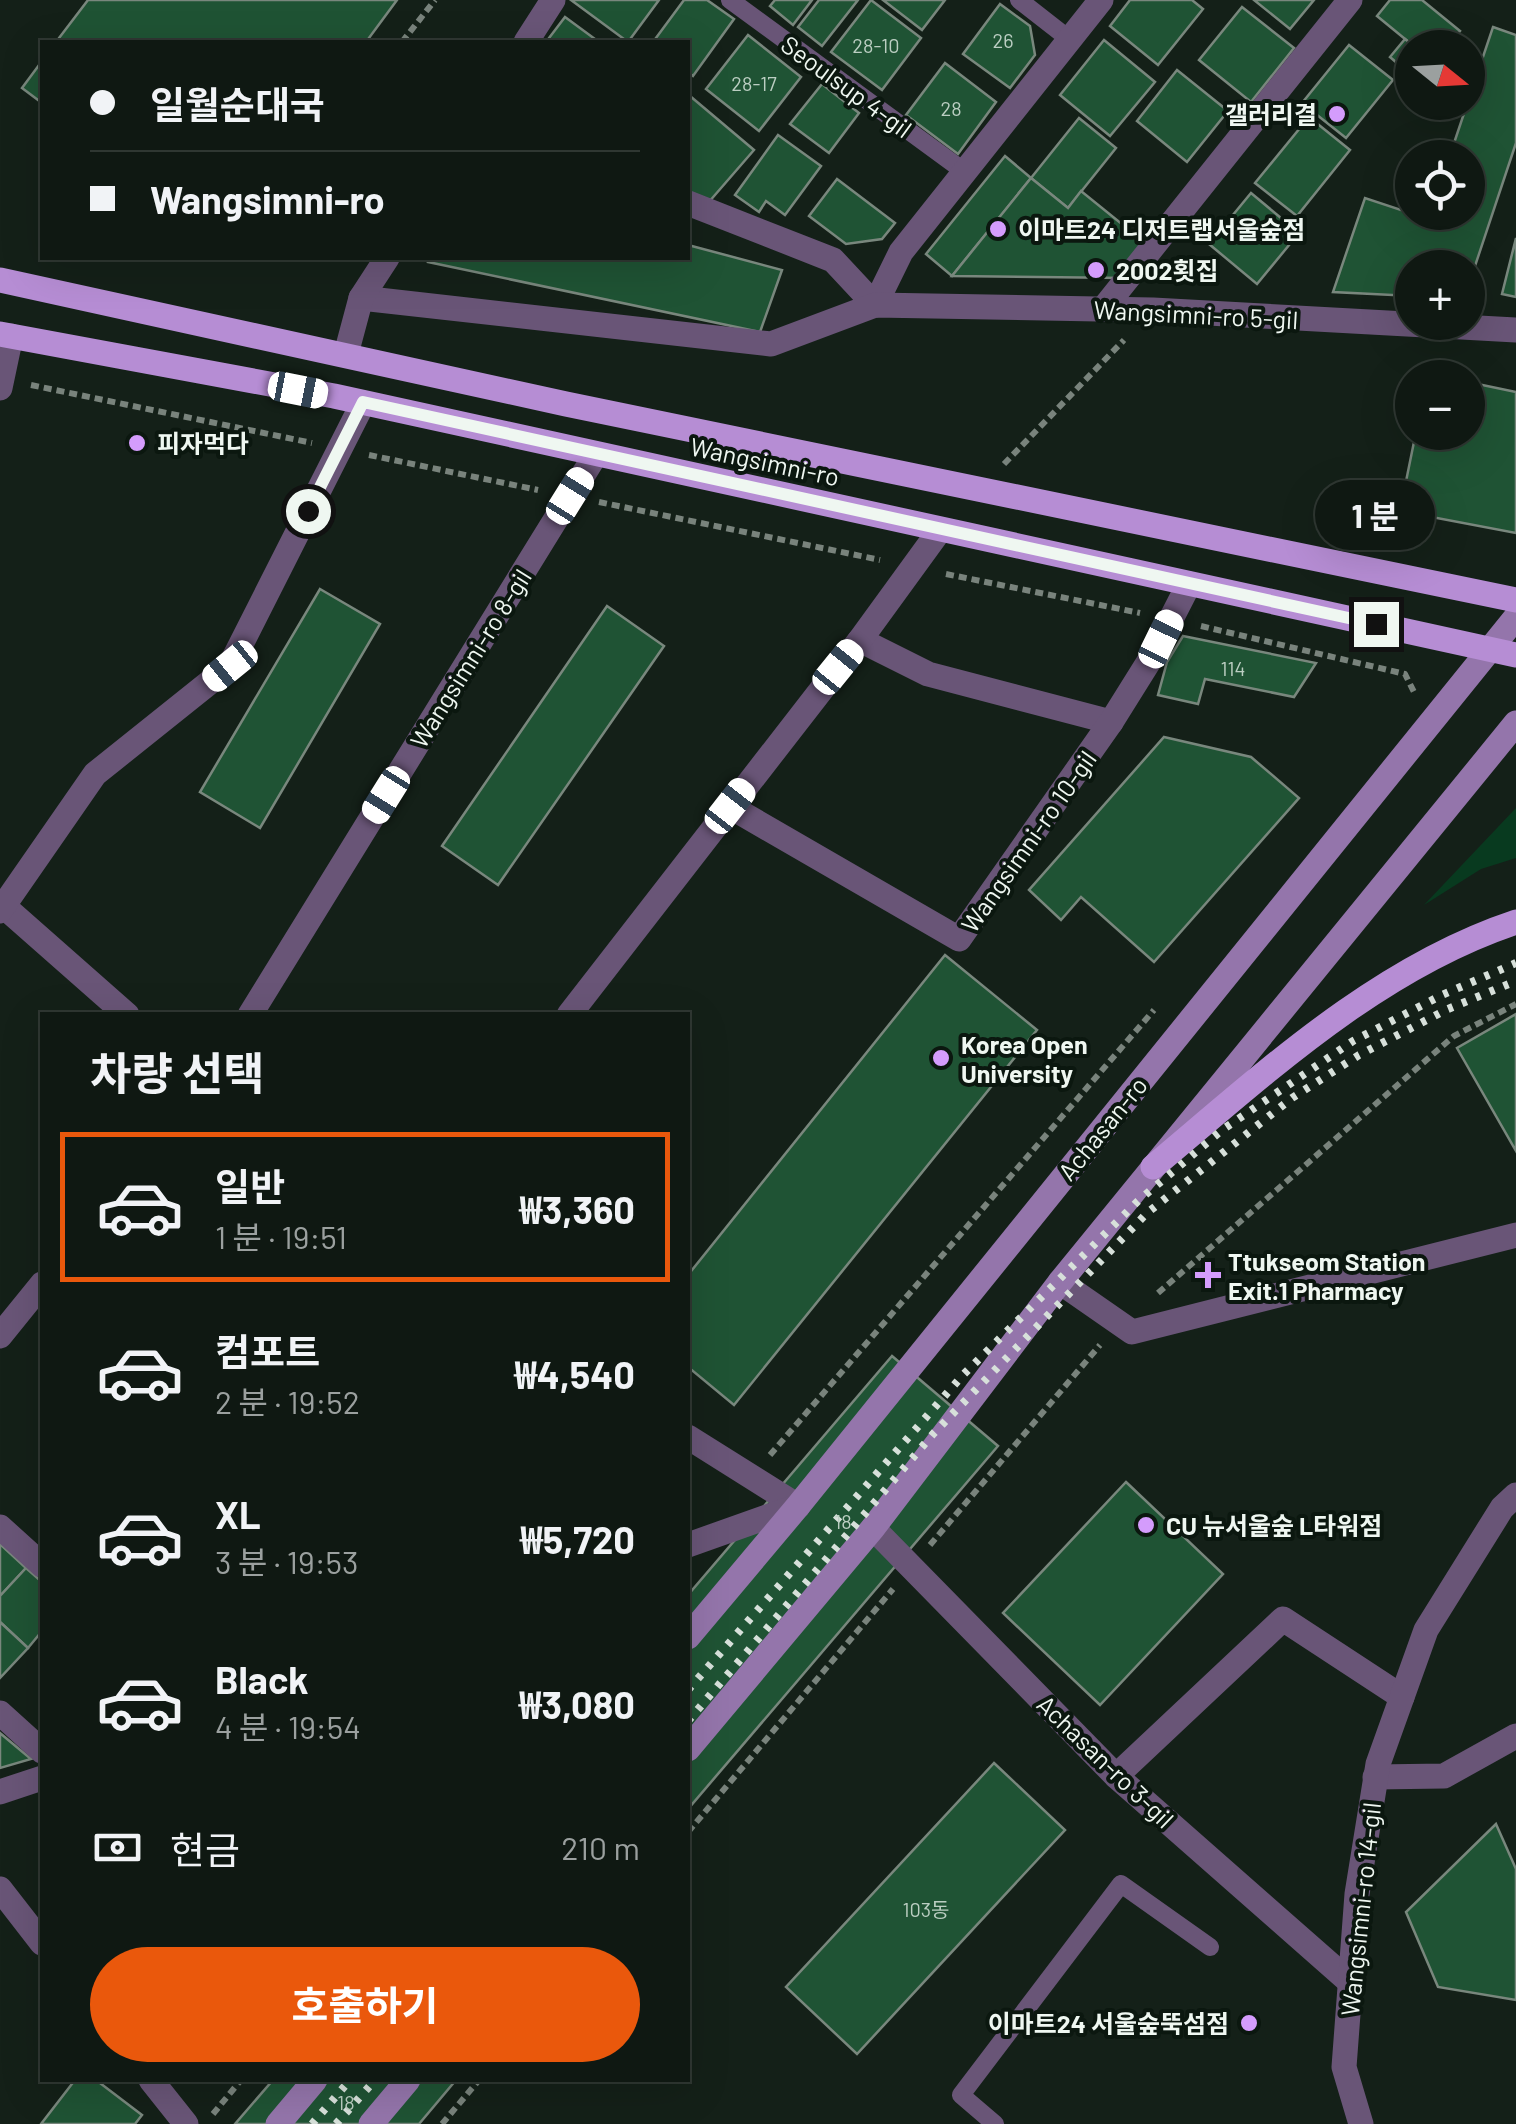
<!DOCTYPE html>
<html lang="ko">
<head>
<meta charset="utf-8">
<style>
  :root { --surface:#0f1812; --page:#18211b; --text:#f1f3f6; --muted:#9ba09f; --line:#2f3732; --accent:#ea580c }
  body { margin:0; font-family:Barlow,"Noto Sans KR",sans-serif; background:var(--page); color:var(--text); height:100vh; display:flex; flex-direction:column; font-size:38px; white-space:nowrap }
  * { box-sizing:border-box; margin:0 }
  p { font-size:32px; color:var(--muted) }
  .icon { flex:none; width:55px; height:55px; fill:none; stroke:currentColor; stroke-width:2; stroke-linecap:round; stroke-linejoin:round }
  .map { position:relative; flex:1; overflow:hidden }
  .details { position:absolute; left:40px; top:1012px; width:650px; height:1070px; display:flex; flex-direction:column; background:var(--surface); border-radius:0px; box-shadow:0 10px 40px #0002,0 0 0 2px var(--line) }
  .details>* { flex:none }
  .guide { position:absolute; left:40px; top:40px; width:650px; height:220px; border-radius:0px; box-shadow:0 10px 40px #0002,0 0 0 2px var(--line); display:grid; align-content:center; height:220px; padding:0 50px; background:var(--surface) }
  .needle { width:65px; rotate:108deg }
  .fabs { position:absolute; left:1395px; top:30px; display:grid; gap:20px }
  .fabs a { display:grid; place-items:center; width:90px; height:90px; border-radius:50%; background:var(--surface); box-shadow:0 10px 40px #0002,0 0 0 2px var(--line); font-size:50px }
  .end { position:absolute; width:45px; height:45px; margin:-22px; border:12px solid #eff7f1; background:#111; box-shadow:0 0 0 5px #111 }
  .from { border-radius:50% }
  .bubble { position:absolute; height:70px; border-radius:35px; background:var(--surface); box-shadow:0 10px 40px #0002,0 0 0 2px var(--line); font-size:32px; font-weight:700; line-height:70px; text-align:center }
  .car { position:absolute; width:30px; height:60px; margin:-30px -15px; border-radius:12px; box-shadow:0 0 8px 2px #0007; background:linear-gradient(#fff 24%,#345 0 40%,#fff 0 76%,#345 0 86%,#fff 0) }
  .guide b { display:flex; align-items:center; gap:35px; height:95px; font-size:38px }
  .guide b+b { border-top:2px solid var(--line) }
  .guide i { width:25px; height:25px; background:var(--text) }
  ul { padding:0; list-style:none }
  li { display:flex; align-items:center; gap:30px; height:150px; margin:0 20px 15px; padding:0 30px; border:5px solid transparent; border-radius:0px }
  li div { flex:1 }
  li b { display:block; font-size:38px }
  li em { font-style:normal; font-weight:700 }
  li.on { border-color:var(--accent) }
  li>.icon { width:90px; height:90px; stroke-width:1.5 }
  h2 { padding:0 50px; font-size:45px; line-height:120px }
  .pay { display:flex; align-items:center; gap:25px; height:110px; padding:0 50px; font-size:38px }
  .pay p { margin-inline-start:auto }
  .primary-button { display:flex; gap:20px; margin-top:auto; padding:20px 50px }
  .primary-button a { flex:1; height:115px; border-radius:60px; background:var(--accent); color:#fff; font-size:40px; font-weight:700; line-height:115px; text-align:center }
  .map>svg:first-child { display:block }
  .green { fill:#083a1f }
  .building { fill:#1f5334; stroke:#79877d; stroke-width:2.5 }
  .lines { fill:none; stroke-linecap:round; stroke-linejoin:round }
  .path { stroke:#79837c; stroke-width:6; stroke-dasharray:8 5; stroke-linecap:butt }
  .lane { stroke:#695577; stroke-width:18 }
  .street { stroke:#695577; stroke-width:25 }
  .secondary { stroke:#9475ab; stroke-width:25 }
  .primary { stroke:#b68dd4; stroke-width:25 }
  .rail { stroke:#d7e0da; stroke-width:8; stroke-dasharray:5 10; stroke-linecap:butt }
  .route { stroke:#eff7f1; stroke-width:12 }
  .poi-dot { fill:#d49cfc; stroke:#0b170f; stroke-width:4 }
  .labels { text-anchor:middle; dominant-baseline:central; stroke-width:8; stroke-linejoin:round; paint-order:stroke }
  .number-label { font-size:20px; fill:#bbcec2 }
  .street-label { font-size:25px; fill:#eff7f1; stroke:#0b170f }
  .poi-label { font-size:25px; font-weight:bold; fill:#eff7f1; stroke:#0b170f; text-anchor:start }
</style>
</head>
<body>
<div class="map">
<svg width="1516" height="2124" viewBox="0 0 1516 2124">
  <rect width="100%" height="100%" fill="#142018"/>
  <path class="green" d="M1516 808V858L1481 869 1424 905Z"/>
  <g class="building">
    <path d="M88 0H397L366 42H56Z"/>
    <path d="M571 0H659L628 42Z"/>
    <path d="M684 0H707L734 19 693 76 688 72V42H653Z"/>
    <path d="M775 0H812L793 25 770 6Z"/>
    <path d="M819 0H858L822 46 798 27Z"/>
    <path d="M871 0 921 38 882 90 831 52Z"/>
    <path d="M883 0H945L922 30Z"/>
    <path d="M1130 0H1192L1203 9 1158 65 1110 26Z"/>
    <path d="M1254 0H1314L1290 29Z"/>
    <path d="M1390 0H1422L1460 31 1447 48H1416L1377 16Z"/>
    <path d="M1000 4 1030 26 1035 55 1010 88 963 54Z"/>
    <path d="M1242 7 1294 48 1251 102 1199 60Z"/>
    <path d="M565 17 599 42H546Z"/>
    <path d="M1493 27 1516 35V143L1468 287V268H1412V296L1333 292 1365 198 1428 219 1430 212H1468V158H1449Z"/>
    <path d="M748 35 801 77 759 131 706 89Z"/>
    <path d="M1405 39 1416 48H1412V76L1390 57Z"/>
    <path d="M1104 40 1155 82 1110 136 1060 95Z"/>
    <path d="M1349 45 1393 80 1346 138 1302 103Z"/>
    <path d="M42 61V103L22 88Z"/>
    <path d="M945 63 996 102 958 154 906 115Z"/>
    <path d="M1177 70 1228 111 1187 162 1137 121Z"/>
    <path d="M822 84 859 113 829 153 790 124Z"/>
    <path d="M690 96 754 150 708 203 688 194Z"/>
    <path d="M1309 117 1350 150 1297 216 1255 183Z"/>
    <path d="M1079 118 1116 148 1068 208 1031 178Z"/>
    <path d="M778 135 821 166 785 215 766 201 759 212 735 195Z"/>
    <path d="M1005 156 1031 178 952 276 926 254Z"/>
    <path d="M1031 178 1068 208 1081 191 1149 246 1125 278 952 276Z"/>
    <path d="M837 179 895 223 882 239 846 244 809 216Z"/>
    <path d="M1251 193 1299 233 1257 284 1209 244Z"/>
    <path d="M1516 238V297L1502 294Z"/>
    <path d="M688 245 782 270 760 332 428 262 429 258H688Z"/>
    <path d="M1468 382 1516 392V533L1400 511 1416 432H1468Z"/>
    <path d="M320 589 380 624 260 828 200 792Z"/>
    <path d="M607 606 664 646 498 885 442 846Z"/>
    <path d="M1183 636 1316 663 1294 697 1205 679 1198 704 1158 695 1167 662Z"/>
    <path d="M1164 737 1251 757 1299 798 1154 962 1081 897 1061 920 1029 890Z"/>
    <path d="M945 955 1037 1030 734 1405 688 1367V1275Z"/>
    <path d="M1516 1014V1151L1457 1048Z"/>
    <path d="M892 1356 998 1446 688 1809V1595Z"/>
    <path d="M1126 1482 1223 1574 1100 1705 1003 1613Z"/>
    <path d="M0 1544 26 1568 0 1596Z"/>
    <path d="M26 1568 42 1582V1631L28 1648 0 1622V1596Z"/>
    <path d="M0 1622 28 1648 0 1678Z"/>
    <path d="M0 1733 31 1759 0 1768Z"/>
    <path d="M994 1763 1065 1830 857 2054 786 1987Z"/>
    <path d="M1496 1824 1516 1869V2000L1438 1987 1406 1912Z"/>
    <path d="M75 2080H96L142 2115 135 2124H41Z"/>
    <path d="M273 2080H456L419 2124H235Z"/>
  </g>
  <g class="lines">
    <g class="path">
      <path d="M402 42 435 0"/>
      <path d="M31 385 312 443"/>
      <path d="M369 455 538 490"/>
      <path d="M1004 464 1124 340"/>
      <path d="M599 502 880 560"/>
      <path d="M946 574 1140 613"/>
      <path d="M1201 626 1405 674 1415 694"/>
      <path d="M1158 1293 1454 1036 1516 1004"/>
      <path d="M770 1455 1154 1010"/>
      <path d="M930 1545 1100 1345"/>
      <path d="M688 1832 893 1589"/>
      <path d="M213 2114 241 2080"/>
      <path d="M442 2124 479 2080"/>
    </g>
    <g class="lane">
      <path d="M730 0 965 172"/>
      <path d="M1019 0 1069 39"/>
      <path d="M995 2124 961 2095 1121 1884 1210 1947"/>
    </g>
    <g class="street">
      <path d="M526 42 553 0"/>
      <path d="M688 203 833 260 875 305 901 252 1101 0"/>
      <path d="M361 298 771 344 875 305 1153 310 1516 330"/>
      <path d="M1103 309 1350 0"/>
      <path d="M346 354 361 298 387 258"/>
      <path d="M0 388 11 336"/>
      <path d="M860 640 928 674 1111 722"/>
      <path d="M729 806 959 939 1111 722 1151 658 1189 584"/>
      <path d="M0 903 127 1015"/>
      <path d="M0 911 95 774 230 666 363 403"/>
      <path d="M250 1015 596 454"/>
      <path d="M569 1015 860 640 940 530"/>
      <path d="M1060 1282 1132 1332 1516 1235"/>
      <path d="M0 1336 42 1284"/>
      <path d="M688 1437 798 1506"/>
      <path d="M0 1527 42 1565"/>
      <path d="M873 1528 1116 1776 1350 1982"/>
      <path d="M688 1545 798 1506"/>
      <path d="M0 1713 42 1751"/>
      <path d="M1116 1776 1283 1619 1402 1697"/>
      <path d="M1375 1777 1444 1776 1516 1736"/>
      <path d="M0 1792 42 1778"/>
      <path d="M0 1889 42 1943"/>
      <path d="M151 2080 186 2124"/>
      <path d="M1361 2124 1344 2067 1357 1894 1378 1764 1426 1630 1502 1508 1516 1495"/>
    </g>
    <g class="secondary">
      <path d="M688 1637 798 1506 1516 617"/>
      <path d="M688 1749 873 1528 1060 1282 1516 723"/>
      <path d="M278 2124 315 2080"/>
      <path d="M371 2124 408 2080"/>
    </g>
    <g class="primary">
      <path d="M0 280 566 404 1516 600"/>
      <path d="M0 334 334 396 1516 655"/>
      <path d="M1153 1167C1264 1074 1377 968 1516 922"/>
    </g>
    <g class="rail">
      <path d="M688 1690 962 1376 1138 1201 1222 1130 1353 1041 1442 995 1516 963"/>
      <path d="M688 1721 933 1434 1147 1213 1292 1098 1359 1055 1448 1009 1516 981"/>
      <path d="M312 2124 350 2080"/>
      <path d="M336 2124 375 2080"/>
    </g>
  </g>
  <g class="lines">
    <path class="route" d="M308 511 363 402 1376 624"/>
  </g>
  <g class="poi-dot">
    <circle cx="1337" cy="114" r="10"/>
    <circle cx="998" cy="229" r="10"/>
    <circle cx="1096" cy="270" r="10"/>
    <circle cx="137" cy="443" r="10"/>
    <circle cx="941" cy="1058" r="10"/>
    <path d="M1203 1260h10v10h10v10h-10v10h-10v-10h-10v-10h10z"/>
    <circle cx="1146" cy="1525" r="10"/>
    <circle cx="1249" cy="2023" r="10"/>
  </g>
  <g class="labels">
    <g class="number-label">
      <text x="1003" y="40">26</text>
      <text x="876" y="45">28-10</text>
      <text x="754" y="83">28-17</text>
      <text x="951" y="108">28</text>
      <text x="1233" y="668">114</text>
      <text x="843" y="1521">18</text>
      <text x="926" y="1909">103동</text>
      <text x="346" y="2102">18</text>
    </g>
    <g class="street-label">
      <text transform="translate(847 86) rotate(36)">Seoulsup 4-gil</text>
      <text transform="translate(1196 314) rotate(3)">Wangsimni-ro 5-gil</text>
      <text transform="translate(765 461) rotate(12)">Wangsimni-ro</text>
      <text transform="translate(470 658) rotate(-58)">Wangsimni-ro 8-gil</text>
      <text transform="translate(1028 841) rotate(-55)">Wangsimni-ro 10-gil</text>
      <text transform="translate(1102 1128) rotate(-51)">Achasan-ro</text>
      <text transform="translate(1106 1761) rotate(44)">Achasan-ro 3-gil</text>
      <text transform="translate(1360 1909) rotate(-84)">Wangsimni-ro 14-gil</text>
    </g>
    <g class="poi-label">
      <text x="1317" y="114" text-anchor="end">갤러리결</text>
      <text x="1018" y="229">이마트24 디저트랩서울숲점</text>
      <text x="1116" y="270">2002횟집</text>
      <text x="157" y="443">피자먹다</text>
      <text x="961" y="1044">Korea Open<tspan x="961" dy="29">University</tspan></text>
      <text x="1228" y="1261">Ttukseom Station<tspan x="1228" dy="29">Exit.1 Pharmacy</tspan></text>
      <text x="1166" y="1525">CU 뉴서울숲 L타워점</text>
      <text x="1229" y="2023" text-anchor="end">이마트24 서울숲뚝섬점</text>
    </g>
  </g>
</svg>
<div class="fabs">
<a><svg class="needle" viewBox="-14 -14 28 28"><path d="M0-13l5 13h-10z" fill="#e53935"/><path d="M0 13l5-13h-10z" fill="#9ba09f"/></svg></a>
<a><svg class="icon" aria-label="locate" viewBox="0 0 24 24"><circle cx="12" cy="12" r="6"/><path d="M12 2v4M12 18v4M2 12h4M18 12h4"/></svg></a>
<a>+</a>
<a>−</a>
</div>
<i class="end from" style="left:308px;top:511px"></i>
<i class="end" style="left:1376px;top:624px"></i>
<div class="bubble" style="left:1315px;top:480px;width:120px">1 분</div>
<i class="car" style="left:298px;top:390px;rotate:101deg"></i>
<i class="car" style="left:570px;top:496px;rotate:32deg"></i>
<i class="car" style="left:1161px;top:639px;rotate:26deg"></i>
<i class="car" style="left:230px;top:666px;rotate:231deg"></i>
<i class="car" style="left:838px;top:667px;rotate:39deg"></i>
<i class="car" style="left:386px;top:795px;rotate:212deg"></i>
<i class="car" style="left:730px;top:806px;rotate:38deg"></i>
<div class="guide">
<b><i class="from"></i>일월순대국</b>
<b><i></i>Wangsimni-ro</b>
</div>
<section class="details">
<h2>차량 선택</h2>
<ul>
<li class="on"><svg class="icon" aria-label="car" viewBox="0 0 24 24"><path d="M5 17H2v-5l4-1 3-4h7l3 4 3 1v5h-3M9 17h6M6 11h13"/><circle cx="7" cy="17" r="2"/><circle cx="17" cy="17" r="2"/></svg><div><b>일반</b><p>1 분 · 19:51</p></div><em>₩3,360</em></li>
<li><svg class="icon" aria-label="car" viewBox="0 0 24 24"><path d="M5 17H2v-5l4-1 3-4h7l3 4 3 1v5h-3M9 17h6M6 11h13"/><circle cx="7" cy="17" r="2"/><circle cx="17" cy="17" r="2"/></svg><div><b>컴포트</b><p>2 분 · 19:52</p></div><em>₩4,540</em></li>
<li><svg class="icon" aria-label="car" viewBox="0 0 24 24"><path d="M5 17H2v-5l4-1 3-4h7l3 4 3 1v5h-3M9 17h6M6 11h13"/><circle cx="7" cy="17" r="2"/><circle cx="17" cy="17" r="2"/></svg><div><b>XL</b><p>3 분 · 19:53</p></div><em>₩5,720</em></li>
<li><svg class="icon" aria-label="car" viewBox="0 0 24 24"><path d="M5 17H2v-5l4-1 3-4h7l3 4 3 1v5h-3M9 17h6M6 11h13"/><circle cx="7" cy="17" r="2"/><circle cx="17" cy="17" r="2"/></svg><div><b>Black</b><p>4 분 · 19:54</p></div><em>₩3,080</em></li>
</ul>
<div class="pay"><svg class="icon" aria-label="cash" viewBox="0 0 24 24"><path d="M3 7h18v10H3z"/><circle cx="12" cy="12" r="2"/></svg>현금<p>210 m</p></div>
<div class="primary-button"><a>호출하기</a></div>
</section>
</div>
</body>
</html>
